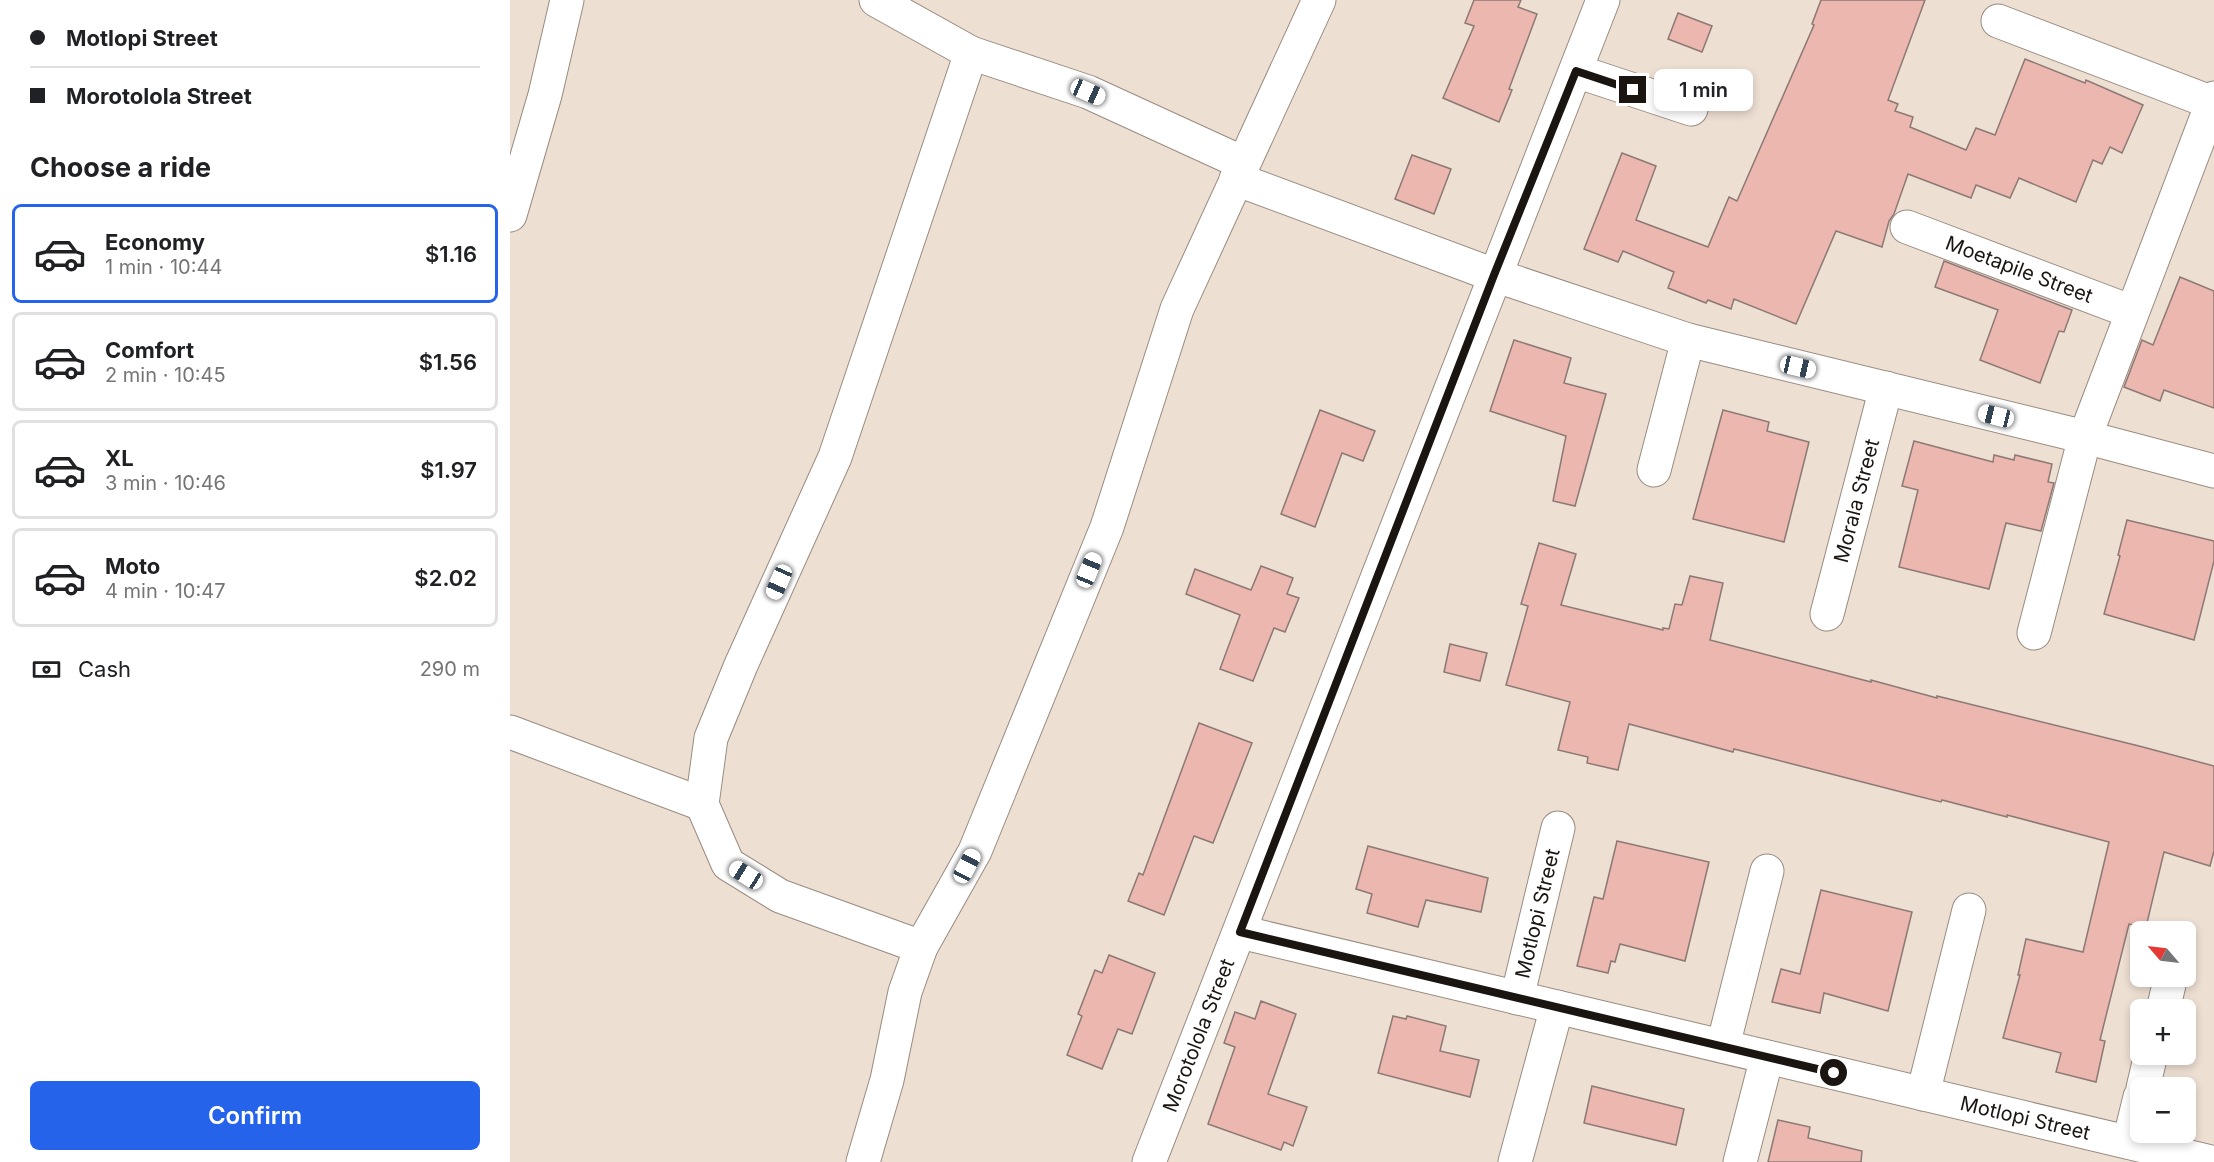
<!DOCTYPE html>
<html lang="en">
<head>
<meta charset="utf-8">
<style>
  :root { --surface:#fff; --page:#f2f2f2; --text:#202124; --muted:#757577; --line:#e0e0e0; --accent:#2563eb }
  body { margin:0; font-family:Inter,sans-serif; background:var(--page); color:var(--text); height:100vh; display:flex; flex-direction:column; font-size:22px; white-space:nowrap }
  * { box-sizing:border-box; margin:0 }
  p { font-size:20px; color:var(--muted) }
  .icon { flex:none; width:33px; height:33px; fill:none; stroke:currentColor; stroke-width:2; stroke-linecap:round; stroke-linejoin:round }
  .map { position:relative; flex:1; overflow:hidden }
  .details { display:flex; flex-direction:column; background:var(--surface); width:510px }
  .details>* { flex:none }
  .top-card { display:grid; align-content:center; height:132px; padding:0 30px; background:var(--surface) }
  .needle { width:39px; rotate:298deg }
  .buttons { position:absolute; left:1620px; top:921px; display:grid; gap:12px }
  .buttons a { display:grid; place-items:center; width:66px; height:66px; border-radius:9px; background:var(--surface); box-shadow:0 3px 9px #0003; font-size:30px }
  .end { position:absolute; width:27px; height:27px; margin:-14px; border:8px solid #1a1511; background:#fff; box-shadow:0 0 0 3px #fff }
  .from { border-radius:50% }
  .bubble { position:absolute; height:42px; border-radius:9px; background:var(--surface); box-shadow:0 3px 9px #0003; font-size:20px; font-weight:600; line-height:42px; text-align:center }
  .car { position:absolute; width:18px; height:36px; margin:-18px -9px; border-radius:8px; box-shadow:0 0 4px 2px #0007; background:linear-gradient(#fff 24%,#345 0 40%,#fff 0 76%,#345 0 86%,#fff 0) }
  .top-card b { display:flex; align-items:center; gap:21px; height:57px; font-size:22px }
  .top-card b+b { border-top:2px solid var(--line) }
  .top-card i { width:15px; height:15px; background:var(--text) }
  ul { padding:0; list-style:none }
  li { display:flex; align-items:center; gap:18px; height:99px; margin:0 12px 9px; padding:0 18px; border:3px solid var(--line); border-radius:9px }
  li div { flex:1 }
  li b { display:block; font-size:22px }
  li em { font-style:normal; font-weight:600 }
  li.active { border-color:var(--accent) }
  li>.icon { width:54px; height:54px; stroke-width:1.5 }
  h2 { padding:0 30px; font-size:27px; line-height:72px }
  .pay { display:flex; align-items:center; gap:15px; height:66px; padding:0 30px; font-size:22px }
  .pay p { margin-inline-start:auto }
  .primary-button { display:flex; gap:12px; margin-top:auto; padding:12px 30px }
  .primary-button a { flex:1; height:69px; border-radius:9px; background:var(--accent); color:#fff; font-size:24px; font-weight:600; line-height:69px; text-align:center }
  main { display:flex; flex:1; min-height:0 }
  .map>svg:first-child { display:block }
  .building { fill:#ebb7ae; stroke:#8c7976; stroke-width:1.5 }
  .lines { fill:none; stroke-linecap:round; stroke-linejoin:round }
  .street-casing { stroke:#998b80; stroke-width:35 }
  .street { stroke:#fff; stroke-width:33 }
  .route { stroke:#1a1511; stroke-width:8 }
  .labels { text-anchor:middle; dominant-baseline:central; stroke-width:6; stroke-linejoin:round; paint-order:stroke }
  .street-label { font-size:20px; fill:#1a1511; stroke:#fbece0 }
</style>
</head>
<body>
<main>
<section class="details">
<div class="top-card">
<b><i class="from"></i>Motlopi Street</b>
<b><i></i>Morotolola Street</b>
</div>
<h2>Choose a ride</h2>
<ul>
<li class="active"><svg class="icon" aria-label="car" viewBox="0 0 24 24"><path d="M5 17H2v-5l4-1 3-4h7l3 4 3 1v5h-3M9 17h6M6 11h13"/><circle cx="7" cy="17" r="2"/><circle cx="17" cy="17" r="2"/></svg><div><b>Economy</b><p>1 min · 10:44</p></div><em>$1.16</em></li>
<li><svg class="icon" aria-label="car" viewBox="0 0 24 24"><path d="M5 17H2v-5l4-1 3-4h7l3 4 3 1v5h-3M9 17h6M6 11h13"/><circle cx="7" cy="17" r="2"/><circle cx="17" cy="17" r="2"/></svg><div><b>Comfort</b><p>2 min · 10:45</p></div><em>$1.56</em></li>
<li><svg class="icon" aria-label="car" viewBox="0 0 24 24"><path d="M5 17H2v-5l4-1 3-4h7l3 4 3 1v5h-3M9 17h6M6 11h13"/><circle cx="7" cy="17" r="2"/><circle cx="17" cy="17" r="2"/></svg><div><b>XL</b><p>3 min · 10:46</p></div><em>$1.97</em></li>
<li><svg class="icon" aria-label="car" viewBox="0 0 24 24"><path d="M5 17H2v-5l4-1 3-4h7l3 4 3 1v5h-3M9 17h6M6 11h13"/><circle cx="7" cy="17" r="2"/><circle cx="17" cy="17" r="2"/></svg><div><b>Moto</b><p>4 min · 10:47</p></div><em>$2.02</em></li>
</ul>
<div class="pay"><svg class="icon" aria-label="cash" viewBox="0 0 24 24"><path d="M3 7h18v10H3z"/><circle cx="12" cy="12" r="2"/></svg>Cash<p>290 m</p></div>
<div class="primary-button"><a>Confirm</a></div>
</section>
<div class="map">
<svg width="1704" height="1162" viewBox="0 0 1704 1162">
  <rect width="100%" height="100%" fill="#eedfd3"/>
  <g class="building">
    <path d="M964 0H1011L1008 7 1027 14 999 89 1002 90 989 122 933 98 964 26 955 23Z"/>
    <path d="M1311 0H1415L1378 100 1388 104 1385 111 1403 117 1400 127 1456 150 1466 128 1485 135 1515 59 1575 83 1576 80 1633 105 1612 153 1600 147 1592 164 1583 160 1566 202 1509 178 1500 198 1466 185 1461 198 1398 174 1384 214 1379 221 1372 247 1326 231 1286 324 1224 299 1221 309 1198 300 1196 303 1158 288 1164 272 1113 251 1108 262 1074 249 1112 153 1146 166 1126 220 1198 247 1219 197 1227 201 1304 25 1302 24Z"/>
    <path d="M1168 13 1202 26 1192 52 1158 39Z"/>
    <path d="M902 155 941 169 924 214 885 199Z"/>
    <path d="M1434 261 1562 310 1554 332 1549 331 1530 383 1470 360 1488 310 1425 287Z"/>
    <path d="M1670 277 1704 291V408L1654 390 1650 401 1614 387 1632 340 1643 345Z"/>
    <path d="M1004 340 1061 358 1054 383 1096 394 1065 506 1043 501 1056 436 980 411Z"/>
    <path d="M810 410 865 431 853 461 832 453 805 527 771 514Z"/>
    <path d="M1213 410 1259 422 1257 431 1299 442 1274 542 1183 519Z"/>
    <path d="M1404 441 1483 462 1484 455 1504 460 1505 455 1542 464 1538 482 1544 483 1531 531 1496 523 1479 589 1389 567 1408 490 1392 486Z"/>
    <path d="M1617 520 1704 541V561L1684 640 1594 614 1610 556 1608 555Z"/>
    <path d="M1029 543 1066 554 1051 605 1153 630V628L1159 629 1165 604 1172 605 1180 576 1213 583 1200 640 1361 682V680L1427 698V696L1629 746 1704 766V851L1700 866 1654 852 1636 927 1619 924 1590 1040 1595 1041 1586 1082 1546 1072 1551 1053 1493 1038 1510 975H1508L1516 939 1573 952 1599 842 1497 815V817L1432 800 1431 802 1403 795 1224 749 1223 752 1119 724 1108 770 1077 763 1078 757 1048 750 1060 702 996 685 1018 606 1011 604Z"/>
    <path d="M751 566 783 578 777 594 789 598 775 632 764 628 743 681 710 669 730 615 676 594 685 569 741 590Z"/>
    <path d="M940 644 977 653 970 681 934 672Z"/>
    <path d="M689 723 742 743 703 843 684 836 654 915 618 901 629 873 633 875Z"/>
    <path d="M1107 841 1199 862 1175 961 1110 944 1105 962 1101 961 1098 973 1067 966 1084 897 1093 899Z"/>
    <path d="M858 846 978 878 971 912 916 900 908 927 857 913 862 894 846 889Z"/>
    <path d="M1311 890 1402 912 1378 1011 1314 993 1310 1013 1262 1002 1271 969 1290 974Z"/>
    <path d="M599 955 645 973 622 1034 608 1029 592 1069 557 1055 572 1016 568 1014 585 970 592 973Z"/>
    <path d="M751 1001 786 1014 758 1094 797 1107 783 1146 774 1142 771 1150 698 1124 725 1047 714 1043 725 1012 745 1019Z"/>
    <path d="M883 1016 896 1019 897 1016 936 1026 930 1051 969 1060 960 1097 868 1073Z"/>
    <path d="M1082 1086 1174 1109 1166 1145 1074 1123Z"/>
    <path d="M1268 1120 1300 1127 1298 1138 1352 1151 1351 1162H1258Z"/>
  </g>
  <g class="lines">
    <defs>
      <g id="street">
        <path d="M366 0 461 53 578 92 733 163"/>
        <path d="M1488 21 1703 103"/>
        <path d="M461 53 325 457 231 665 201 738 192 804 218 864 270 896 411 947 465 851 597 527 667 309 809 0"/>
        <path d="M1066 71 1181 109"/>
        <path d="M726 179 984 275 1178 340 1575 437 1704 471"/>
        <path d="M0 215 35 95 57 0"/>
        <path id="s1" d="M1397 227 1622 312"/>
        <path d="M1144 470 1178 340"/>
        <path id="s2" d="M1317 614 1376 388"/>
        <path d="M1524 633 1575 437 1704 98"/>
        <path d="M0 732 192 804"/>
        <path id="s3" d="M730 932 1701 1162"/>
        <path id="s4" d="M1007 998 1048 828"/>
        <path d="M1653 1010 1661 976"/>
        <path d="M1213 1046 1257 871"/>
        <path d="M1633 1088 1641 1054"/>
        <path d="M1413 1094 1459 910"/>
        <path d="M1619 1142 1630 1097"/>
        <path d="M353 1162 377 1080 395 992 411 947"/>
        <path id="s5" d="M639 1162 1093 0"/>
        <path d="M1005 1162 1047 1007"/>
        <path d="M1230 1162 1257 1057"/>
      </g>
    </defs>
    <use href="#street" class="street-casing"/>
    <use href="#street" class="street"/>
  </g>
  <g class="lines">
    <path class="route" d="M1123 90 1066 71 984 275 730 932 1324 1073"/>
  </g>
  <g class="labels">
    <g class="street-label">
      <text stroke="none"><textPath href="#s1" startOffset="120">Moetapile Street</textPath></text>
      <text stroke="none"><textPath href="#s2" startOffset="117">Morala Street</textPath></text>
      <text stroke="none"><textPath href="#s4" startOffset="87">Motlopi Street</textPath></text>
      <text stroke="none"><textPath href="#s5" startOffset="136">Morotolola Street</textPath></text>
      <text stroke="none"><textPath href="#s3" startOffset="807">Motlopi Street</textPath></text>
    </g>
  </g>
</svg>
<div class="buttons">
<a><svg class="needle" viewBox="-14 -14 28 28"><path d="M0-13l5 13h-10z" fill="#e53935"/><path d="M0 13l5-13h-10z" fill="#757577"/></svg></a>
<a>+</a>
<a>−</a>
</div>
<i class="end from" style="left:1324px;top:1073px"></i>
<i class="end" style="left:1123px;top:90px"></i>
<div class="bubble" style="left:1144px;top:69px;width:99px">1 min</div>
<i class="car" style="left:578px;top:92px;rotate:114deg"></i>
<i class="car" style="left:1288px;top:367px;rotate:103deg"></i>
<i class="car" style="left:1486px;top:416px;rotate:284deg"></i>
<i class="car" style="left:579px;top:570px;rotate:22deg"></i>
<i class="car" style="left:269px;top:582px;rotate:204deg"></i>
<i class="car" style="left:457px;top:866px;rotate:28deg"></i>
<i class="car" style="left:236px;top:875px;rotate:302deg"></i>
</div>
</main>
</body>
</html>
